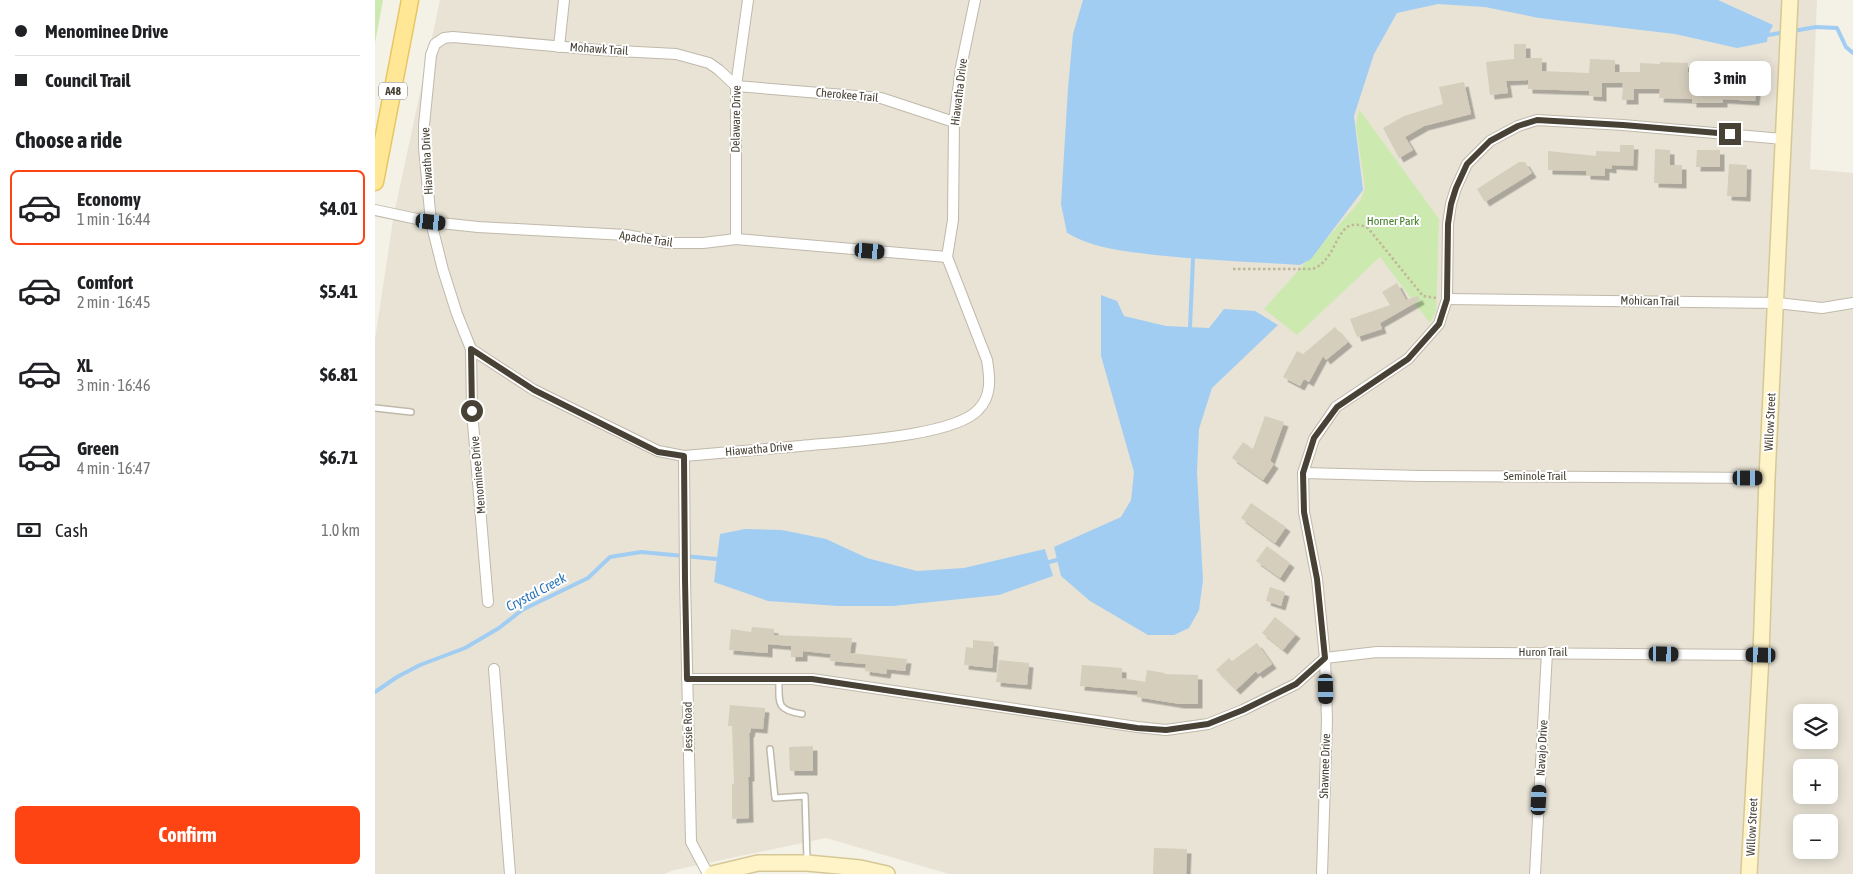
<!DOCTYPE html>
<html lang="en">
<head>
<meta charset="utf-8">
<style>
  :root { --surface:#fff; --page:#f6f6f6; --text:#202124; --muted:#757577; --line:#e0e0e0; --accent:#ff4414 }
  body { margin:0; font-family:"Asap Condensed",sans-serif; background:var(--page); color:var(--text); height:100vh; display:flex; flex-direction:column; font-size:19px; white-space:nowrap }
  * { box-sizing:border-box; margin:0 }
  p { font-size:16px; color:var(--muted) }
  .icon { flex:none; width:28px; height:28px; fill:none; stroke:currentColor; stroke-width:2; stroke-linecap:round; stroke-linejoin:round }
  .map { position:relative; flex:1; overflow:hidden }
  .drawer { display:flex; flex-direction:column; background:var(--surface); width:375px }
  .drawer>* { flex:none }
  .guide { display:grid; align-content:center; height:110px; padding:0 15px; background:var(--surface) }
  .tools { position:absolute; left:1418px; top:704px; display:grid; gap:10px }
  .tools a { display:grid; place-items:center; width:45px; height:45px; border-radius:8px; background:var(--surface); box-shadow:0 2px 12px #0003; font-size:25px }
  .end { position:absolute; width:22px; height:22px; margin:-11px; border:6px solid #484236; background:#fff; box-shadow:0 0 0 2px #fff }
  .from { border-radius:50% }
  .bubble { position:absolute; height:35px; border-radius:8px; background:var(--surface); box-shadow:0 2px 12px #0003; font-size:16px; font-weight:700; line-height:35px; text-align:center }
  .car { position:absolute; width:15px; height:30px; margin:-15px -8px; border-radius:6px; box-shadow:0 0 4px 1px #0007; background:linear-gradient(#222 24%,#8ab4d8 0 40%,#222 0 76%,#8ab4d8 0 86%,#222 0) }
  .guide b { display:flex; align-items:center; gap:18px; height:48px; font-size:19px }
  .guide b+b { border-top:1px solid var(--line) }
  .guide i { width:12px; height:12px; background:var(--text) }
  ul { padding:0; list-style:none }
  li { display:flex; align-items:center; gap:15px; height:75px; margin:0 10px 8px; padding:0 5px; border:2px solid transparent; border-radius:8px }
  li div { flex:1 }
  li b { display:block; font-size:19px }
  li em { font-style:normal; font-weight:700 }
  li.selected { border-color:var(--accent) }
  li>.icon { width:45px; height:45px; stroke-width:1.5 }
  h2 { padding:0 15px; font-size:22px; line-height:60px }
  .pay { display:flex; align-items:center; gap:12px; height:55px; padding:0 15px; font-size:19px }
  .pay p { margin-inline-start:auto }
  .primary-button { display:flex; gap:10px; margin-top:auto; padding:10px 15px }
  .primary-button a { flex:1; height:58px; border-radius:8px; background:var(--accent); color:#fff; font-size:20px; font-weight:700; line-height:58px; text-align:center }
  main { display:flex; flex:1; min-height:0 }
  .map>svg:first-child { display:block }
  .residential { fill:#e8e3d5; fill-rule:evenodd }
  .green { fill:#cceaaf }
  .water { fill:#a2cdf3 }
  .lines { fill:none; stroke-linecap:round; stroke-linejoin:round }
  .stream { stroke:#a2cdf3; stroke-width:4 }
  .building { fill:#d6cebc; filter:url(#shadow) }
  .lane-casing { stroke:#c0b9aa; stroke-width:8 }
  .street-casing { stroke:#c0b9aa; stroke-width:12 }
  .secondary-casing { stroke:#d6c896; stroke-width:18 }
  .primary-casing { stroke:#e8c762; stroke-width:19 }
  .path { stroke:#c2b69a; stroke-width:2.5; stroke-dasharray:2.5 2.5; stroke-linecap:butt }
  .lane { stroke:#fff; stroke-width:5 }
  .street { stroke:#fff; stroke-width:10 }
  .secondary { stroke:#fff4c7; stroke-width:15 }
  .primary { stroke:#ffe796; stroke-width:16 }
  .route { stroke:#484236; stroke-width:6 }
  .labels { text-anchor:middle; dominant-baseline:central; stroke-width:4; stroke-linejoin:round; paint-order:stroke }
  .shield { fill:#fff; stroke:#7f7b72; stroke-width:1 }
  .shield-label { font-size:11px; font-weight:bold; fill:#484236 }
  .street-label { font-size:12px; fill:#484236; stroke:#fff }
  .park-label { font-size:12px; fill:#427c27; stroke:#fff }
  .water-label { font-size:14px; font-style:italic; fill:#2b75b8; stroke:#fff }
</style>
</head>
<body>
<main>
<section class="drawer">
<div class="guide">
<b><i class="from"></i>Menominee Drive</b>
<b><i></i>Council Trail</b>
</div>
<h2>Choose a ride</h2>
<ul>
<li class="selected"><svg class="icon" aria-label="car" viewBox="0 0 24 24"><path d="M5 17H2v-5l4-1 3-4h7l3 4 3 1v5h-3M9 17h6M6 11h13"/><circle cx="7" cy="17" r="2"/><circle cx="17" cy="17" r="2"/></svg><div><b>Economy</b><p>1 min · 16:44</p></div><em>$4.01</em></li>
<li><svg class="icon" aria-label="car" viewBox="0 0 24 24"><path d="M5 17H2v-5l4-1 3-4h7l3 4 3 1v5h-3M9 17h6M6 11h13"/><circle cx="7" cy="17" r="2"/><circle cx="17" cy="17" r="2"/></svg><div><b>Comfort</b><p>2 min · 16:45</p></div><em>$5.41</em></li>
<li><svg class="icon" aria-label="car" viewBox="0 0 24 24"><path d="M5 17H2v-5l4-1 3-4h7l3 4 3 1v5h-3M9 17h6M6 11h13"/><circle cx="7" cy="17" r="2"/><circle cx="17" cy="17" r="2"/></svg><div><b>XL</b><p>3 min · 16:46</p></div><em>$6.81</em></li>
<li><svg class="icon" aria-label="car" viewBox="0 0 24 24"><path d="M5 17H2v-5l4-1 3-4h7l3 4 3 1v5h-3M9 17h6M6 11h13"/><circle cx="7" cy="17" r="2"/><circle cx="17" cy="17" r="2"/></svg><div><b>Green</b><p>4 min · 16:47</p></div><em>$6.71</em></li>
</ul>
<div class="pay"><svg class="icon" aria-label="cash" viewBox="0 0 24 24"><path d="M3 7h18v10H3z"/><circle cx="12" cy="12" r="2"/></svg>Cash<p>1.0 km</p></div>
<div class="primary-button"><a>Confirm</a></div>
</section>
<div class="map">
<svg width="1478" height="874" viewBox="0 0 1478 874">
  <defs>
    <filter id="shadow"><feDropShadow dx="4.5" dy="4.5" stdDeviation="0" flood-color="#0004"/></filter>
  </defs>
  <rect width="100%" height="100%" fill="#f4f1e7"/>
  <path class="residential" d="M65 0H1442L1435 169 1478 173V874H574L451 838 299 870 289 874H0V339L19 214ZM1426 712H1454V740H1426ZM1426 768H1454V795H1426ZM1426 822H1454V850H1426Z"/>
  <g class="green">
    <path d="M0 0H8L0 43Z"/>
    <path d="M984 109 1064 219 1061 311 1055 323 1005 257 922 335 889 309 985 201 990 188 981 126Z"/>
  </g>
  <g class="water">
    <path d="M708 0H1343L1398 25 1393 35 1392 42 1362 48 1300 34 1164 18 1110 7 1063 4 1022 13 999 54 979 116 988 190 936 259 925 265C876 262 828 260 780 255 748 251 721 249 692 233L686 204 693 88 698 34Z"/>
    <path d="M726 295 742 301 749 316 791 326 834 328 849 309 880 311 903 325 837 388 824 429 822 472 828 580 824 610 814 628 799 635H773L715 601 686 576 679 547 746 517 756 500 759 472 726 356Z"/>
    <path d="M370 529 407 530 451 539 492 558 542 571 589 568 670 549 678 576 624 595 518 606H463L393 601 339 582 345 534Z"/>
  </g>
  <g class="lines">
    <g class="stream">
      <path d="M1418 31 1441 27 1462 28 1471 47 1478 53"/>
      <path d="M1393 35 1411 32"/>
      <path d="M815 327 818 259"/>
      <path d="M674 562 682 560"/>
      <path d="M0 692 22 677 45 665 90 648 124 628 147 610 213 578 235 557 266 552 341 559"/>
    </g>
  </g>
  <g class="building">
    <path d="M1139 44H1151V58H1167V71L1214 73 1215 59 1240 60V72H1265V63L1285 64V62L1313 63V72L1335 73V82L1363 83 1364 70 1383 72 1380 101 1348 99V103H1317V99L1284 98 1285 89H1259V100H1247L1248 83H1227V97L1214 96V91L1153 89V80L1131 81 1133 93 1115 95 1111 62 1139 59Z"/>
    <path d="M1089 82 1096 114 1049 126 1030 137 1038 150 1024 158 1008 128 1029 116 1068 104 1064 87Z"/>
    <path d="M1245 145H1259L1258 166 1237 165V169L1230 168V176L1211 175V171L1173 170V151L1221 156V151L1245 152Z"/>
    <path d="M1280 149 1295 150V165H1307V184L1279 183Z"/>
    <path d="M1322 150H1345V167H1321Z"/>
    <path d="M1144 162H1150L1157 173 1110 202 1102 189Z"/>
    <path d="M1354 164 1372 165 1371 197 1352 196Z"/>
    <path d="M1022 283 1031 300 1043 296 1045 300 1005 323 1007 329 982 337 975 319 1015 305 1007 292Z"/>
    <path d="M960 327 973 342 951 360 948 356 934 382 929 379 925 386 908 377 922 351 928 354Z"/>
    <path d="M890 416 909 422 895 461 899 464 888 480 857 458 868 442 878 449Z"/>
    <path d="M876 503 911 527 900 543 866 518Z"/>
    <path d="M892 546 915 563 905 578 881 561Z"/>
    <path d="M895 587 910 592 906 606 891 601Z"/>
    <path d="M900 617 921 634 908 650 887 633Z"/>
    <path d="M377 627 399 629V635L477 638 475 653 532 659 530 671 512 669 511 674 490 671 491 664 455 661 456 654 428 651V657H416V646L393 644V653L354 650 356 629 376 632Z"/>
    <path d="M598 640 619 642 617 668 589 665 591 647 598 648Z"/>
    <path d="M882 643 897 664 883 674 881 671 861 690 841 670 854 658 857 661Z"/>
    <path d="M624 660 654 663 652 685 621 682Z"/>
    <path d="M707 665 747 668V678L770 682 772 670 790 673 789 674 823 675V704H805L762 697 763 691 705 686Z"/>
    <path d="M355 705 390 708 388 729 376 728 375 733H374L375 777H373L374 818 357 819V784H359L357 726H353Z"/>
    <path d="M438 746V771H415L414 747Z"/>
    <path d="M779 848 812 849 811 874H778Z"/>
  </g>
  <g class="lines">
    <defs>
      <g id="lane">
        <path d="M0 408 36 412"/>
        <path d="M404 679C404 704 401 710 427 714"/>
        <path d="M395 749 400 798 430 796 432 860"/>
      </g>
      <g id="street">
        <path d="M184 47 189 0"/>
        <path d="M579 122 506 98 361 86 344 70 334 63 301 54 224 50 78 37 69 38 60 44 56 55 49 125V148L56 222 68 270 82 314 96 349 159 390 283 451 309 456C348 453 387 449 426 446 465 442 578 437 603 410 617 396 615 378 612 360L572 257 578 220 579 122 586 67 600 0"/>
        <path d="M0 210 56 222 103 227 251 235 293 243H328L361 239 572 257"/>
        <path d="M361 239V86L373 0"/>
        <path d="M1072 299 1402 303 1447 308 1478 303"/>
        <path d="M96 349 97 411 113 602"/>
        <path d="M309 456 310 580 316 842 333 874"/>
        <path d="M928 473 1045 476 1392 478"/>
        <path d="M950 658 1002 652 1386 655"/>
        <path d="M119 669 135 874"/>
        <path d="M312 679H437L762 727 791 730 833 724 868 710 921 684 950 658"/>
        <path d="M947 874 952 720 950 658 942 579 929 512 928 473 939 439 961 407 1033 359 1064 324 1072 299 1073 224 1076 204 1081 188 1092 164 1115 141 1143 126 1162 120 1248 125 1409 139"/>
        <path d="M1160 874 1172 652"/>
      </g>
      <g id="secondary">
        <path d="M337 874 383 863H432L485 868 512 874"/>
        <path d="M1374 874 1386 655 1392 478 1415 0"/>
      </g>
      <path id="primary" d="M0 182 35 0"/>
    </defs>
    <use href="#lane" class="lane-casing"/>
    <use href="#street" class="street-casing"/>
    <use href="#secondary" class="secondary-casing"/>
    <use href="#primary" class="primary-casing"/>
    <path class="path" d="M858 269H938C966 258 959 212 993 228L1048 296 1062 298"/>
    <use href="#lane" class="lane"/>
    <use href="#street" class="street"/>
    <use href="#secondary" class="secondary"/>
    <use href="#primary" class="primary"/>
  </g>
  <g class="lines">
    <path class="route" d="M97 411 96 349 159 390 283 452 309 456 310 580 312 679H437L762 728 791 730 833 724 868 710 921 684 950 658 942 579 929 512 928 473 939 438 962 407 1033 359 1064 324 1072 299 1073 224 1076 204 1081 188 1092 164 1115 141 1143 126 1162 120 1248 125 1355 134"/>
  </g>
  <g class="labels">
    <rect class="shield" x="4" y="82.5" width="28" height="17" rx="4"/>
    <g class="shield-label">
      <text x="18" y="91">A48</text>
    </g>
    <g class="street-label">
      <text transform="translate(224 49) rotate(4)">Mohawk Trail</text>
      <text transform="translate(584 92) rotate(-83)">Hiawatha Drive</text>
      <text transform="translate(472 95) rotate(5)">Cherokee Trail</text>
      <text transform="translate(361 119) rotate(-89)">Delaware Drive</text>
      <text transform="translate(52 161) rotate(-93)">Hiawatha Drive</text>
      <text transform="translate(271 239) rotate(8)">Apache Trail</text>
      <text transform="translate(1275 301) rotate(1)">Mohican Trail</text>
      <text transform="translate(1395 422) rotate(-87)">Willow Street</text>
      <text transform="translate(384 449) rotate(-5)">Hiawatha Drive</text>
      <text transform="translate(103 475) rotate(-95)">Menominee Drive</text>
      <text x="1160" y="476">Seminole Trail</text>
      <text x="1168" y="652">Huron Trail</text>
      <text transform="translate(313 727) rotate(-91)">Jessie Road</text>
      <text transform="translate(1167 748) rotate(-87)">Navajo Drive</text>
      <text transform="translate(950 766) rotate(-88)">Shawnee Drive</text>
      <text transform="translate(1377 827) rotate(-87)">Willow Street</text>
    </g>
    <g class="park-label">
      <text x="1018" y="221">Horner Park</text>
    </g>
    <g class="water-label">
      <text transform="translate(161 592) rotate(-28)">Crystal Creek</text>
    </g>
  </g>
</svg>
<div class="tools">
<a><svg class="icon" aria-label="layers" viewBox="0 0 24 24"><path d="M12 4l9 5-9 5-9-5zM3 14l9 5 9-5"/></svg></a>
<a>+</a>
<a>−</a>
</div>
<i class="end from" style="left:97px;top:411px"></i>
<i class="end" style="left:1355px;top:134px"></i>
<div class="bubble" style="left:1314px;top:61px;width:82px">3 min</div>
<i class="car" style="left:56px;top:222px;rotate:96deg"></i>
<i class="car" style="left:495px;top:251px;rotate:95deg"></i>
<i class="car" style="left:1373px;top:478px;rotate:90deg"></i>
<i class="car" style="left:1289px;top:654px;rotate:91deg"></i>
<i class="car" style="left:1386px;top:655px;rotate:271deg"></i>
<i class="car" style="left:951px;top:689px;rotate:179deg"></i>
<i class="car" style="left:1164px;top:800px;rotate:3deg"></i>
</div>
</main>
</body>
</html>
